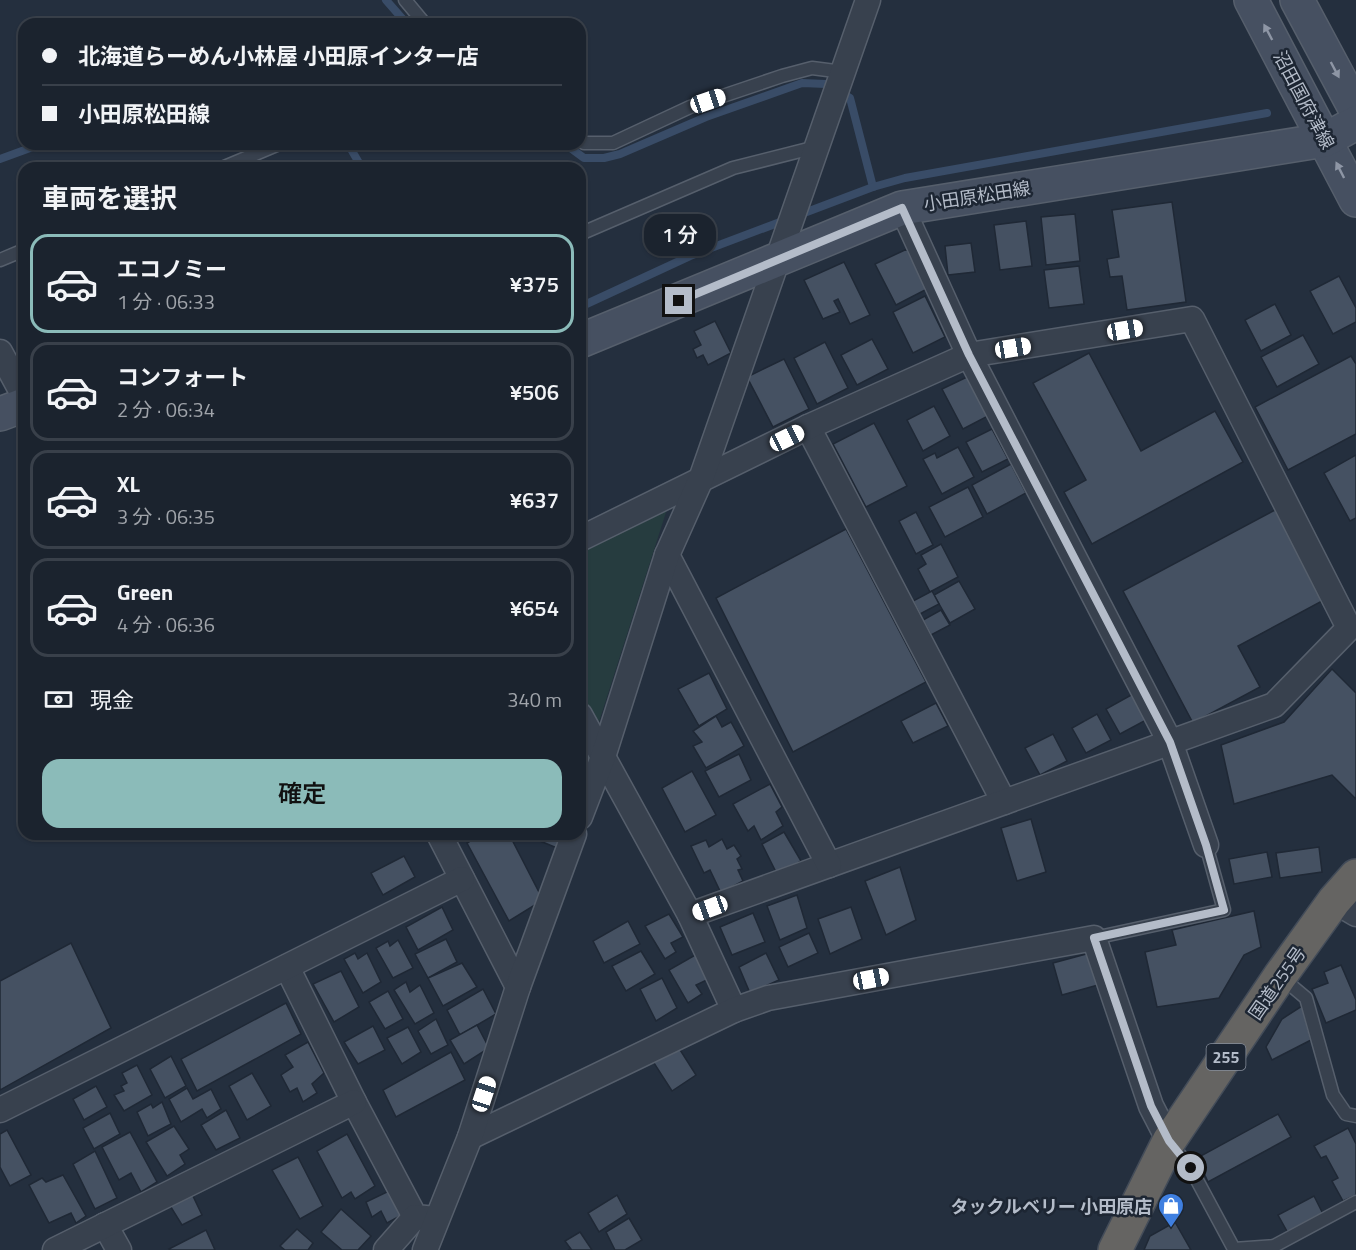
<!DOCTYPE html>
<html lang="ja">
<head>
<meta charset="utf-8">
<style>
  :root { --surface:#1b232e; --page:#242b36; --text:#f1f3f6; --muted:#a0a4aa; --line:#39404a; --accent:#8bbbb9 }
  body { margin:0; font-family:"Titillium Web","Noto Sans JP",sans-serif; background:var(--page); color:var(--text); height:100vh; display:flex; flex-direction:column; font-size:22px; white-space:nowrap }
  * { box-sizing:border-box; margin:0 }
  p { font-size:20px; color:var(--muted) }
  .icon { flex:none; width:33px; height:33px; fill:none; stroke:currentColor; stroke-width:2; stroke-linecap:round; stroke-linejoin:round }
  .map { position:relative; flex:1; overflow:hidden }
  .sheet { position:absolute; left:18px; top:162px; width:568px; height:678px; display:flex; flex-direction:column; background:var(--surface); border-radius:18px; box-shadow:0 2px 4px #0004,0 0 0 2px var(--line) }
  .sheet>* { flex:none }
  .banner { position:absolute; left:18px; top:18px; width:568px; height:132px; border-radius:18px; box-shadow:0 2px 4px #0004,0 0 0 2px var(--line); display:grid; align-content:center; height:132px; padding:0 24px; background:var(--surface) }
  .end { position:absolute; width:27px; height:27px; margin:-14px; border:8px solid #b4bcc9; background:#111; box-shadow:0 0 0 3px #111 }
  .from { border-radius:50% }
  .bubble { position:absolute; height:42px; border-radius:18px; background:var(--surface); box-shadow:0 2px 4px #0004,0 0 0 2px var(--line); font-size:20px; font-weight:600; line-height:42px; text-align:center }
  .car { position:absolute; width:18px; height:36px; margin:-18px -9px; border-radius:8px; box-shadow:0 0 4px 2px #0007; background:linear-gradient(#fff 24%,#345 0 40%,#fff 0 76%,#345 0 86%,#fff 0) }
  .banner b { display:flex; align-items:center; gap:21px; height:57px; font-size:22px }
  .banner b+b { border-top:2px solid var(--line) }
  .banner i { width:15px; height:15px; background:var(--text) }
  ul { padding:0; list-style:none }
  li { display:flex; align-items:center; gap:18px; height:99px; margin:0 12px 9px; padding:0 12px; border:3px solid var(--line); border-radius:18px }
  li div { flex:1 }
  li b { display:block; font-size:22px }
  li em { font-style:normal; font-weight:600 }
  li.active { border-color:var(--accent) }
  li>.icon { width:54px; height:54px; stroke-width:1.5 }
  h2 { padding:0 24px; font-size:27px; line-height:72px }
  .pay { display:flex; align-items:center; gap:15px; height:66px; padding:0 24px; font-size:22px }
  .pay p { margin-inline-start:auto }
  .cta { display:flex; gap:12px; margin-top:auto; padding:12px 24px }
  .cta a { flex:1; height:69px; border-radius:18px; background:var(--accent); color:#111; font-size:24px; font-weight:600; line-height:69px; text-align:center }
  .map>svg:first-child { display:block }
  .green { fill:#263c3f }
  .lines { fill:none; stroke-linecap:round; stroke-linejoin:round }
  .stream { stroke:#394c67; stroke-width:8 }
  .building { fill:#455162; stroke:#1f2835; stroke-width:1.5 }
  .service-casing { stroke:#565f6c; stroke-width:15 }
  .minor-casing { stroke:#565f6c; stroke-width:27 }
  .secondary-casing { stroke:#565f6c; stroke-width:36 }
  .trunk-casing { stroke:#434c59; stroke-width:36 }
  .service { stroke:#38414e; stroke-width:12 }
  .minor { stroke:#38414e; stroke-width:24 }
  .secondary { stroke:#465061; stroke-width:33 }
  .trunk { stroke:#656462; stroke-width:33 }
  .oneway { fill:#8e96a5 }
  .route { stroke:#b4bcc9; stroke-width:8 }
  .labels { text-anchor:middle; dominant-baseline:central; stroke-width:5; stroke-linejoin:round; paint-order:stroke }
  .shield { fill:#1d2633; stroke:#878f9c; stroke-width:1.5 }
  .shield-label { font-size:16px; font-weight:bold; fill:#b4bcc9 }
  .street-label { font-size:18px; fill:#b4bcc9; stroke:#1d2633 }
  .poi-label { font-size:18px; font-weight:bold; fill:#b4bcc9; stroke:#1d2633; text-anchor:end }
</style>
</head>
<body>
<div class="map">
<svg width="1356" height="1250" viewBox="0 0 1356 1250">
  <rect width="100%" height="100%" fill="#242f3e"/>
  <path class="green" d="M669 503 598 725 581 692V549Z"/>
  <g class="lines">
    <g class="stream">
      <path d="M386 0 407 24"/>
      <path d="M348 144 362 168"/>
      <path d="M565 144 584 158H604L620 154 706 117 802 83 826 84 850 98 873 187"/>
      <path d="M0 159 41 144"/>
      <path d="M580 307 690 256 873 187 905 178 1267 113"/>
    </g>
  </g>
  <g class="building">
    <path d="M1172 202 1186 302 1127 310 1122 276 1110 277 1107 259 1119 257 1112 210Z"/>
    <path d="M1075 214 1080 261 1046 265 1041 217Z"/>
    <path d="M1026 221 1032 266 1000 270 994 225Z"/>
    <path d="M971 243 975 272 948 275 945 246Z"/>
    <path d="M907 249 927 289 896 305 875 264Z"/>
    <path d="M844 262 870 315 850 324 838 299 834 301 840 312 823 319 804 280Z"/>
    <path d="M1079 266 1084 304 1049 308 1044 270Z"/>
    <path d="M1339 276 1356 308V322L1333 334 1310 291Z"/>
    <path d="M925 296 945 337 913 353 893 312Z"/>
    <path d="M1275 304 1291 335 1261 351 1245 320Z"/>
    <path d="M715 321 731 353 708 365 703 355 697 358 693 349 701 345 694 331Z"/>
    <path d="M1303 335 1319 364 1277 387 1261 357Z"/>
    <path d="M872 339 888 369 857 385 841 355Z"/>
    <path d="M825 342 848 388 817 404 794 358Z"/>
    <path d="M1089 353 1141 451 1215 411 1243 462 1092 544 1064 492 1086 480 1033 383Z"/>
    <path d="M1351 356 1356 364V434L1288 470 1255 407Z"/>
    <path d="M784 359 809 409 773 427 747 377Z"/>
    <path d="M967 377 988 416 963 429 942 389Z"/>
    <path d="M934 406 950 436 923 451 907 420Z"/>
    <path d="M874 423 907 486 866 507 833 444Z"/>
    <path d="M992 429 1008 459 982 472 966 442Z"/>
    <path d="M958 447 974 477 942 494 923 459 935 453 937 458Z"/>
    <path d="M1356 455V518L1350 521 1324 473Z"/>
    <path d="M1011 464 1026 493 987 514 972 485Z"/>
    <path d="M968 487 983 517 945 537 929 507Z"/>
    <path d="M1275 510 1324 600 1238 646 1260 687 1193 723 1123 591Z"/>
    <path d="M916 512 933 545 916 554 899 521Z"/>
    <path d="M846 529 926 682 793 752 716 598Z"/>
    <path d="M941 544 958 577 930 592 918 569 926 564 921 555Z"/>
    <path d="M959 581 975 609 950 623 934 595Z"/>
    <path d="M932 591 939 604 920 614 913 601Z"/>
    <path d="M941 610 950 625 931 635 923 620Z"/>
    <path d="M1332 669 1356 693V799L1332 775 1234 804 1221 745 1284 722Z"/>
    <path d="M709 673 727 709 699 726 678 689Z"/>
    <path d="M1133 694 1148 719 1120 734 1106 709Z"/>
    <path d="M936 703 948 726 913 743 901 721Z"/>
    <path d="M1097 714 1111 740 1086 753 1072 728Z"/>
    <path d="M716 716 722 727 731 722 744 746 706 768 693 746 702 742 693 731Z"/>
    <path d="M1053 734 1067 761 1040 775 1025 748Z"/>
    <path d="M739 754 751 780 719 797 705 771Z"/>
    <path d="M692 771 716 815 685 832 662 788Z"/>
    <path d="M770 784 782 807 776 812 783 826 761 840 754 826 748 831 733 804Z"/>
    <path d="M1031 819 1046 872 1017 881 1001 828Z"/>
    <path d="M784 832 801 861 778 876 762 844Z"/>
    <path d="M482 834H509L543 900 509 921 467 843Z"/>
    <path d="M529 834H563L557 848 528 836Z"/>
    <path d="M722 839 727 849 734 845 741 856 737 859 742 869 738 870 743 881 721 893 710 870 704 873 691 846 706 840 709 847Z"/>
    <path d="M1319 847 1322 872 1280 878 1276 853Z"/>
    <path d="M1267 852 1272 877 1234 884 1229 859Z"/>
    <path d="M404 856 415 877 383 895 371 873Z"/>
    <path d="M900 867 916 920 886 935 865 881Z"/>
    <path d="M797 895 807 928 780 940 767 906Z"/>
    <path d="M442 907 453 930 418 950 406 927Z"/>
    <path d="M851 907 862 939 830 954 818 919Z"/>
    <path d="M1254 911 1261 947 1244 955 1219 998 1157 1007 1145 952 1176 945 1172 930Z"/>
    <path d="M753 913 765 942 732 955 720 927Z"/>
    <path d="M669 914 683 937 671 943 676 952 665 959 645 926Z"/>
    <path d="M628 921 640 944 604 963 593 941Z"/>
    <path d="M809 933 818 953 788 967 779 947Z"/>
    <path d="M446 939 457 962 428 978 415 954Z"/>
    <path d="M398 940 413 968 393 978 376 948 388 941 390 946Z"/>
    <path d="M71 943 111 1028 0 1090V981Z"/>
    <path d="M641 951 655 974 626 991 612 966Z"/>
    <path d="M355 953 358 959 367 953 381 982 363 993 344 959Z"/>
    <path d="M766 953 779 980 750 993 739 967Z"/>
    <path d="M1090 953 1098 985 1062 995 1053 963Z"/>
    <path d="M697 954 711 978 696 985 702 994 688 1003 669 970Z"/>
    <path d="M462 963 477 987 443 1006 428 978Z"/>
    <path d="M1341 965 1356 1000V1010L1326 1023 1312 989 1328 983 1324 972Z"/>
    <path d="M341 971 359 1007 334 1022 313 984Z"/>
    <path d="M662 978 677 1008 656 1021 640 989Z"/>
    <path d="M406 982 410 992 420 985 434 1013 415 1024 394 990Z"/>
    <path d="M483 989 496 1014 460 1035 447 1010Z"/>
    <path d="M388 991 403 1019 385 1029 369 1002Z"/>
    <path d="M286 1003 301 1034 197 1091 181 1059Z"/>
    <path d="M1302 1006 1311 1040 1272 1060 1266 1047 1282 1019Z"/>
    <path d="M436 1019 448 1045 431 1054 418 1031Z"/>
    <path d="M477 1025 489 1048 464 1064 450 1040Z"/>
    <path d="M373 1026 385 1050 358 1064 344 1042Z"/>
    <path d="M408 1027 421 1052 402 1064 387 1038Z"/>
    <path d="M308 1042 324 1073 312 1084 317 1093 303 1102 297 1088 290 1092 281 1075 293 1067 285 1055Z"/>
    <path d="M677 1045 696 1075 672 1091 652 1060Z"/>
    <path d="M451 1052 465 1080 396 1117 383 1090Z"/>
    <path d="M171 1056 186 1086 165 1098 150 1069Z"/>
    <path d="M137 1065 152 1095 124 1111 114 1095 124 1091 121 1086 127 1083 122 1073Z"/>
    <path d="M252 1073 271 1106 247 1120 229 1086Z"/>
    <path d="M96 1086 107 1107 84 1120 73 1099Z"/>
    <path d="M187 1088 193 1099 211 1089 221 1109 207 1118 202 1109 181 1122 169 1099Z"/>
    <path d="M162 1102 171 1124 148 1136 137 1112 151 1104 153 1108Z"/>
    <path d="M226 1110 240 1138 216 1150 201 1125Z"/>
    <path d="M110 1113 120 1134 94 1149 83 1128Z"/>
    <path d="M1278 1114 1291 1137 1208 1182 1197 1158Z"/>
    <path d="M174 1126 189 1149 180 1155 185 1164 167 1176 146 1142Z"/>
    <path d="M1348 1128 1356 1144V1195L1343 1201 1332 1181 1338 1178 1326 1156 1321 1158 1314 1146Z"/>
    <path d="M7 1130 31 1175 10 1186 0 1167V1134Z"/>
    <path d="M130 1132 157 1182 141 1192 131 1173 119 1180 102 1147Z"/>
    <path d="M347 1134 375 1186 355 1199 351 1192 342 1198 317 1151Z"/>
    <path d="M95 1151 117 1198 95 1209 73 1164Z"/>
    <path d="M298 1157 323 1206 300 1219 272 1170Z"/>
    <path d="M63 1175 86 1216 76 1223 71 1213 49 1223 29 1185 42 1178 46 1182Z"/>
    <path d="M391 1190 402 1215 387 1223 381 1211 372 1217 366 1202Z"/>
    <path d="M191 1192 202 1215 182 1225 169 1204Z"/>
    <path d="M617 1195 627 1214 599 1232 588 1213Z"/>
    <path d="M1314 1196 1323 1214 1288 1233 1278 1215Z"/>
    <path d="M341 1209 371 1236 358 1250H342L321 1232Z"/>
    <path d="M629 1218 642 1240 625 1250H615L606 1232Z"/>
    <path d="M1175 1222 1191 1250H1144L1150 1236Z"/>
    <path d="M297 1229 313 1243 308 1250H285L280 1246Z"/>
    <path d="M206 1230 215 1250H170L169 1249Z"/>
    <path d="M580 1232 592 1250H568L571 1249 565 1241Z"/>
  </g>
  <g class="lines">
    <defs>
      <g id="service">
        <path d="M405 0 425 24"/>
        <path d="M580 140 584 143H613L690 107 782 76 812 68 843 72"/>
        <path d="M222 168 279 144"/>
        <path d="M580 234 733 168 816 147"/>
        <path d="M0 260 24 250"/>
        <path d="M1094 938 1224 910 1206 845"/>
        <path d="M1281 977 1306 998 1333 1095 1346 1114 1356 1116"/>
        <path d="M1172 1145 1191 1169 1234 1249 1274 1246 1356 1202"/>
      </g>
      <g id="minor">
        <path d="M902 208 969 355 1170 742 1206 845"/>
        <path d="M0 352 24 396"/>
        <path d="M808 427 1004 802"/>
        <path d="M580 539 808 427 969 355 1192 319 1349 628 1274 705 690 915"/>
        <path d="M667 555 829 865"/>
        <path d="M580 715 690 915 734 1010"/>
        <path d="M580 817 603 757 667 555 701 479 868 0"/>
        <path d="M439 834 518 987"/>
        <path d="M1334 901 1356 914"/>
        <path d="M287 967 354 1102 415 1217 436 1219"/>
        <path d="M0 1110 462 879"/>
        <path d="M470 1137 734 1010 768 998 1094 938 1151 1106 1169 1141"/>
        <path d="M105 1225 119 1250"/>
        <path d="M55 1250 354 1102"/>
        <path d="M386 1250 415 1217"/>
        <path d="M425 1250 470 1137 518 987 574 834"/>
      </g>
      <g id="secondary">
        <path d="M1251 0 1356 200"/>
        <path d="M1297 0 1356 110"/>
        <path d="M580 341 902 208 1325 140 1356 123"/>
        <path d="M0 414 24 405"/>
      </g>
      <path id="trunk" d="M1115 1250 1169 1141 1280 976 1334 901 1356 876"/>
    </defs>
    <use href="#service" class="service-casing"/>
    <use href="#minor" class="minor-casing"/>
    <use href="#secondary" class="secondary-casing"/>
    <use href="#trunk" class="trunk-casing"/>
    <use href="#service" class="service"/>
    <use href="#minor" class="minor"/>
    <use href="#secondary" class="secondary"/>
    <use href="#trunk" class="trunk"/>
  </g>
  <defs><path id="oneway-solid" d="M-6-.8H1V-3.2L6.5 0L1 3.2V.8H-6Z" transform="scale(1.5)"/></defs>
  <g class="oneway">
    <use href="#oneway-solid" transform="translate(1268 32) rotate(-118)"/>
    <use href="#oneway-solid" transform="translate(1335 70) rotate(62)"/>
    <use href="#oneway-solid" transform="translate(1340 170) rotate(-117)"/>
  </g>
  <g class="lines">
    <path class="route" d="M679 301 902 208 969 355 1170 742 1206 845 1224 910 1094 938 1151 1106 1169 1141 1191 1168"/>
  </g>
  <defs>
    <symbol id="shop-pin" viewBox="-11 -11 22 30"><path d="M0 17L-7.5 6A9.5 9.5 0 1 1 7.5 6Z" fill="#3f7fe0" stroke="#1d2633"/><path d="M-5-2.5h2.3a2.7 3.5 0 0 1 5.4 0H5L5.5 6h-11ZM-1.5-2.5h3a1.5 2.3 0 0 0-3 0Z" fill="#fff"/></symbol>
  </defs>
  <g fill-rule="evenodd">
    <use href="#shop-pin" x="1156" y="1191" width="30" height="40"/>
  </g>
  <g class="labels">
    <rect class="shield" x="1206.5" y="1044" width="39" height="26" rx="4.5"/>
    <g class="shield-label">
      <text x="1226" y="1057">255</text>
    </g>
    <g class="street-label">
      <text transform="translate(1304 100) rotate(62)">沼田国府津線</text>
      <text transform="translate(977 196) rotate(-9)">小田原松田線</text>
      <text transform="translate(1277 983) rotate(-55)">国道255号</text>
    </g>
    <g class="poi-label">
      <text x="1152" y="1206">タックルベリー 小田原店</text>
    </g>
  </g>
</svg>
<i class="end from" style="left:1191px;top:1168px"></i>
<i class="end" style="left:679px;top:301px"></i>
<div class="bubble" style="left:644px;top:214px;width:72px">1 分</div>
<i class="car" style="left:708px;top:101px;rotate:71deg"></i>
<i class="car" style="left:1125px;top:330px;rotate:81deg"></i>
<i class="car" style="left:1013px;top:348px;rotate:81deg"></i>
<i class="car" style="left:787px;top:438px;rotate:64deg"></i>
<i class="car" style="left:710px;top:908px;rotate:250deg"></i>
<i class="car" style="left:871px;top:979px;rotate:79deg"></i>
<i class="car" style="left:484px;top:1094px;rotate:18deg"></i>
<div class="banner">
<b><i class="from"></i>北海道らーめん小林屋 小田原インター店</b>
<b><i></i>小田原松田線</b>
</div>
<section class="sheet">
<h2>車両を選択</h2>
<ul>
<li class="active"><svg class="icon" aria-label="car" viewBox="0 0 24 24"><path d="M5 17H2v-5l4-1 3-4h7l3 4 3 1v5h-3M9 17h6M6 11h13"/><circle cx="7" cy="17" r="2"/><circle cx="17" cy="17" r="2"/></svg><div><b>エコノミー</b><p>1 分 · 06:33</p></div><em>¥375</em></li>
<li><svg class="icon" aria-label="car" viewBox="0 0 24 24"><path d="M5 17H2v-5l4-1 3-4h7l3 4 3 1v5h-3M9 17h6M6 11h13"/><circle cx="7" cy="17" r="2"/><circle cx="17" cy="17" r="2"/></svg><div><b>コンフォート</b><p>2 分 · 06:34</p></div><em>¥506</em></li>
<li><svg class="icon" aria-label="car" viewBox="0 0 24 24"><path d="M5 17H2v-5l4-1 3-4h7l3 4 3 1v5h-3M9 17h6M6 11h13"/><circle cx="7" cy="17" r="2"/><circle cx="17" cy="17" r="2"/></svg><div><b>XL</b><p>3 分 · 06:35</p></div><em>¥637</em></li>
<li><svg class="icon" aria-label="car" viewBox="0 0 24 24"><path d="M5 17H2v-5l4-1 3-4h7l3 4 3 1v5h-3M9 17h6M6 11h13"/><circle cx="7" cy="17" r="2"/><circle cx="17" cy="17" r="2"/></svg><div><b>Green</b><p>4 分 · 06:36</p></div><em>¥654</em></li>
</ul>
<div class="pay"><svg class="icon" aria-label="cash" viewBox="0 0 24 24"><path d="M3 7h18v10H3z"/><circle cx="12" cy="12" r="2"/></svg>現金<p>340 m</p></div>
<div class="cta"><a>確定</a></div>
</section>
</div>
</body>
</html>
